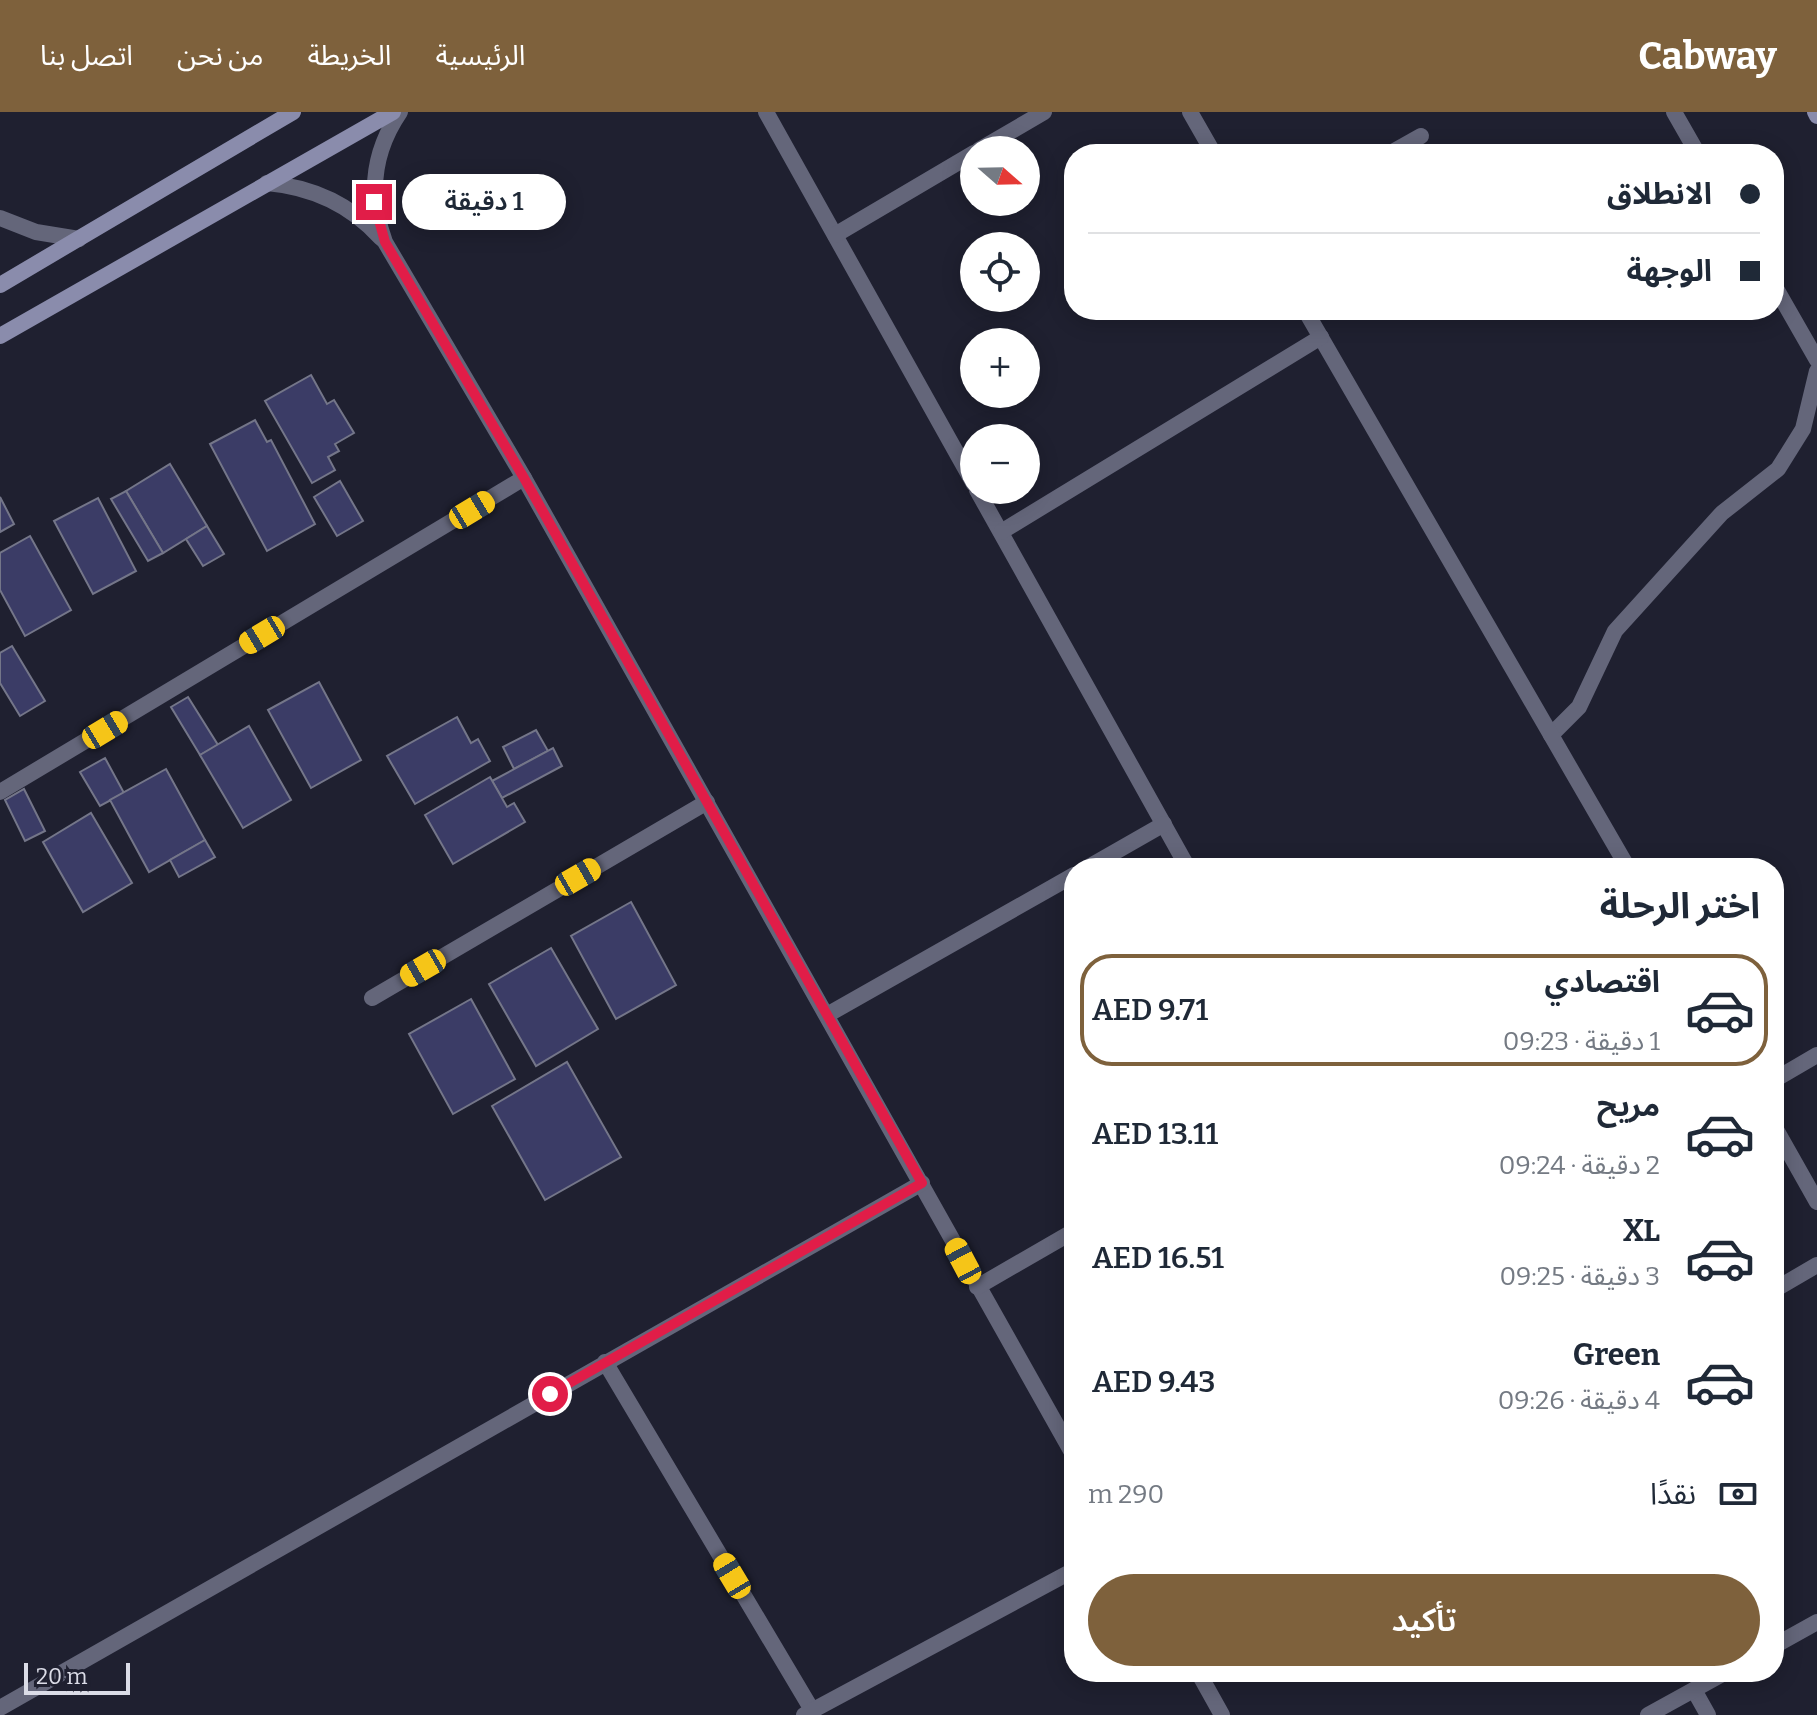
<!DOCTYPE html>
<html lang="ar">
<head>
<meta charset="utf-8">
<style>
  :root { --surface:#fff; --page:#f6f6f7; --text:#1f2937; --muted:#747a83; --line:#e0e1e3; --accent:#7e613c }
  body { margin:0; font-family:Bitter,"Noto Sans Arabic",serif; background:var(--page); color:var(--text); direction:rtl; height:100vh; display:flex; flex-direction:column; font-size:30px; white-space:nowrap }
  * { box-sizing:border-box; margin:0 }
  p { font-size:26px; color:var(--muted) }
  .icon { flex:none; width:44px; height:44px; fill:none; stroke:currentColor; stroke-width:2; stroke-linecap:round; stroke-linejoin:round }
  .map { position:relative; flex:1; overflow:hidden; direction:ltr }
  .drawer { position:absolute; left:1064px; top:746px; width:720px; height:824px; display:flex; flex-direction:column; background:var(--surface); border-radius:32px; box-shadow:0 4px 20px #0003; direction:rtl }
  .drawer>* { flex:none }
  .top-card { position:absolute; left:1064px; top:32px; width:720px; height:176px; border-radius:32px; box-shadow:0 4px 20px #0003; direction:rtl; display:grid; align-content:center; height:176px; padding:0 24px; background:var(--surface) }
  .needle { width:52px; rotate:110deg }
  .buttons { position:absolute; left:960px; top:24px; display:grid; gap:16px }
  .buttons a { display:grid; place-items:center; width:80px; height:80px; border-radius:50%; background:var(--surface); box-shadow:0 4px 20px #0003; font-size:40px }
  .scale { position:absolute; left:24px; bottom:20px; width:106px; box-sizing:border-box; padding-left:8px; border:4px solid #dbdce7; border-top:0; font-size:22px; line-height:28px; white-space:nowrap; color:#dbdce7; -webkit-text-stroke:6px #1f2030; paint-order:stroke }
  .end { position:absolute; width:36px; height:36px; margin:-18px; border:10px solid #e11d48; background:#fff; box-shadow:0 0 0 4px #fff }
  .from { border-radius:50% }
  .bubble { position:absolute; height:56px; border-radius:28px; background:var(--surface); box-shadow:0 4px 20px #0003; font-size:26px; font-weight:600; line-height:56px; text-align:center; direction:rtl }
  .car { position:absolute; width:24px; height:48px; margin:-24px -12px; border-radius:10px; box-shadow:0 0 6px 2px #0007; background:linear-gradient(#f5c518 24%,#345 0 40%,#f5c518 0 76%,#345 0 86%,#f5c518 0) }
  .top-card b { display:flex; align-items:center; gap:28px; height:76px; font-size:30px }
  .top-card b+b { border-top:2px solid var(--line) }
  .top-card i { width:20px; height:20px; background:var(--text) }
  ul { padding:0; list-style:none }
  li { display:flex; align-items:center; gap:24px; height:112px; margin:0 16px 12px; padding:0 8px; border:4px solid transparent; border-radius:32px }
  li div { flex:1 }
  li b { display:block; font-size:30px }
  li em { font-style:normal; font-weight:600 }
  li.on { border-color:var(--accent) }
  li>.icon { width:72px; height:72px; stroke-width:1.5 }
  h2 { padding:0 24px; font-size:36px; line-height:96px }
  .pay { display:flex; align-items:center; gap:20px; height:88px; padding:0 24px; font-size:30px }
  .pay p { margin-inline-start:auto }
  .primary-button { display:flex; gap:16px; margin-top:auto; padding:16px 24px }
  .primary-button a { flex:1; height:92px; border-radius:48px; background:var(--accent); color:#fff; font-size:32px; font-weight:600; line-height:92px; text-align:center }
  header { display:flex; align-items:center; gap:48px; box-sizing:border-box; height:112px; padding:0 40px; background:var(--accent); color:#fff }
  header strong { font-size:38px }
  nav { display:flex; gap:44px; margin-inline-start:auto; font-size:28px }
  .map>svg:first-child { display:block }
  .building { fill:#3b3c66; stroke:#747689; stroke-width:2 }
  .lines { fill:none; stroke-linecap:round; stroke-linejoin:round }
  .lane { stroke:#64667a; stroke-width:16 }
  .street { stroke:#64667a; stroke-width:16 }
  .secondary { stroke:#8a8cac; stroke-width:16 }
  .route { stroke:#e11d48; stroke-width:10 }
</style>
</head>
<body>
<header>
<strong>Cabway</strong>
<nav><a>الرئيسية</a><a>الخريطة</a><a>من نحن</a><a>اتصل بنا</a></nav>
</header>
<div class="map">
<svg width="1817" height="1603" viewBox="0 0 1817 1603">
  <rect width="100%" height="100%" fill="#1f2030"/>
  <g class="building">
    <path d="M311 263 327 292 334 288 354 321 335 332 339 339 328 345 335 358 312 371 265 289Z"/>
    <path d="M255 308 267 330 271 328 315 412 267 439 210 332Z"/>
    <path d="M170 352 207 414 163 441 126 379Z"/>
    <path d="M340 369 363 409 337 424 314 385Z"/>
    <path d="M126 379 163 441 148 449 111 387Z"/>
    <path d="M0 385 14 412 0 420Z"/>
    <path d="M98 386 136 459 93 482 54 409Z"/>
    <path d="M207 414 224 442 203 454 186 427Z"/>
    <path d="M30 424 71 498 25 524 0 478V441Z"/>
    <path d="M12 534 45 589 20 604 0 571V541Z"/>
    <path d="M319 570 361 648 311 676 268 598Z"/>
    <path d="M188 585 218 633 200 643 171 595Z"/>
    <path d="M457 605 471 631 478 627 490 649 415 692 387 644Z"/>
    <path d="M249 614 291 688 243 716 200 643Z"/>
    <path d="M536 618 548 639 514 657 503 635Z"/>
    <path d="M553 636 562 654 502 686 492 669Z"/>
    <path d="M105 646 124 681 100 694 80 660Z"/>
    <path d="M166 657 205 728 149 760 110 688Z"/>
    <path d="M490 665 507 695 514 691 525 710 453 752 425 703Z"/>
    <path d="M24 677 45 719 25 729 5 688Z"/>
    <path d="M91 701 132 771 83 800 43 730Z"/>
    <path d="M205 728 215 745 179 765 170 748Z"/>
    <path d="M631 790 676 873 616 907 571 824Z"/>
    <path d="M551 836 598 917 536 954 489 872Z"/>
    <path d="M471 887 515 967 453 1002 409 922Z"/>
    <path d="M567 950 621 1045 545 1088 492 994Z"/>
  </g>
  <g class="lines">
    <g class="lane">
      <path d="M1551 623 1579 595 1615 519 1722 401 1778 357 1803 317 1817 259"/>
      <path d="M1774 968 1817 943"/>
    </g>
    <g class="street">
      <path d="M400 0C372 41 368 84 385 130L524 366 1074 1344"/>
      <path d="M766 0 974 372"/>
      <path d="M1190 0 1214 42"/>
      <path d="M1674 0 1698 42"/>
      <path d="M979 38 1044 0"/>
      <path d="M1389 42 1421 24"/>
      <path d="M267 71C313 75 350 92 381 126"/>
      <path d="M0 106 36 120 79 127"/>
      <path d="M835 123 974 41"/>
      <path d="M1774 173 1817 248"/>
      <path d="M1305 198 1628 756"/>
      <path d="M977 378 1188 756"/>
      <path d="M1001 420 1321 225"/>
      <path d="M0 680 524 366"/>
      <path d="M1087 756 1164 712"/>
      <path d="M372 886 707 690"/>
      <path d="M827 903 1074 763"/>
      <path d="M1774 1014 1817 1090"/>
      <path d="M977 1175 1074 1119"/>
      <path d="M1774 1178 1817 1153"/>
      <path d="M605 1250 812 1598"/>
      <path d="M1774 1534 1817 1510"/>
      <path d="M1198 1560 1222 1603"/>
      <path d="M1694 1578 1708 1603"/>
      <path d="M0 1596 922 1071"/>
      <path d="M804 1603 1074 1458"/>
      <path d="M1648 1603 1726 1560"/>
    </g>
    <g class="secondary">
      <path d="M1815 0 1817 4"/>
      <path d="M0 173 293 0"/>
      <path d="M0 224 393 0"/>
    </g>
  </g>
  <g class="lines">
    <path class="route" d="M374 90 385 130 524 366 922 1071 550 1282"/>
  </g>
</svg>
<div class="buttons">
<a><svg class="needle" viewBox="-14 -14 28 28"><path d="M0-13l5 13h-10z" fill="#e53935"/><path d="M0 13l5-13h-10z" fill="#747a83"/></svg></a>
<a><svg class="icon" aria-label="locate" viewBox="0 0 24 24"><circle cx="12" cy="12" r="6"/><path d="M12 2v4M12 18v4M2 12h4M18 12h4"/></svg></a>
<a>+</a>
<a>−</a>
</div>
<div class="scale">20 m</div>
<i class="end from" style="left:550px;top:1282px"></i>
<i class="end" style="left:374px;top:90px"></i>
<div class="bubble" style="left:402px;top:62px;width:164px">1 دقيقة</div>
<i class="car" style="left:472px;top:398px;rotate:59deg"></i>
<i class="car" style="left:262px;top:523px;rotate:239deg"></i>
<i class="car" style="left:105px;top:618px;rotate:59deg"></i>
<i class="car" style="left:578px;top:765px;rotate:60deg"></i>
<i class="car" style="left:423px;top:856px;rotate:240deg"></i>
<i class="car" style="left:963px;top:1149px;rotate:332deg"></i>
<i class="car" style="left:732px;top:1464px;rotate:329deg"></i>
<div class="top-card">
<b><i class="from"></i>الانطلاق</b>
<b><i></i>الوجهة</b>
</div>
<section class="drawer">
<h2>اختر الرحلة</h2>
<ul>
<li class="on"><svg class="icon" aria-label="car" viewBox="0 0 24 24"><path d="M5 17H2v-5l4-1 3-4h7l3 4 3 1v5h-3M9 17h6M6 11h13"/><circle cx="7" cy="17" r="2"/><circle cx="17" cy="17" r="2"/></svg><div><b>اقتصادي</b><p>1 دقيقة · 09:23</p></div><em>AED 9.71</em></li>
<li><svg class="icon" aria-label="car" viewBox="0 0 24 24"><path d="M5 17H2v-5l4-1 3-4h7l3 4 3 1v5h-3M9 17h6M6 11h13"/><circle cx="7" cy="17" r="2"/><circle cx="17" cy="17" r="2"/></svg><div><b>مريح</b><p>2 دقيقة · 09:24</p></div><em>AED 13.11</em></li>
<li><svg class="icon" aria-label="car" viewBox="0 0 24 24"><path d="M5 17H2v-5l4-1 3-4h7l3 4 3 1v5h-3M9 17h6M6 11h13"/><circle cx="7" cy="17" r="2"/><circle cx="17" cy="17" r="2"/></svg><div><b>XL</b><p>3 دقيقة · 09:25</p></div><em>AED 16.51</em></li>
<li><svg class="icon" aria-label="car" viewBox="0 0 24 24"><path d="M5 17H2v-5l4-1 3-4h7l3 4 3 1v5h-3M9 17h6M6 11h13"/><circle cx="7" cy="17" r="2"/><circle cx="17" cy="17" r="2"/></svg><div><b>Green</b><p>4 دقيقة · 09:26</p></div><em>AED 9.43</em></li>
</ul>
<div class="pay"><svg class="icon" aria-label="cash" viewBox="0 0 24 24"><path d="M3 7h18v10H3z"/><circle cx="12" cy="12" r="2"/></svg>نقدًا<p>290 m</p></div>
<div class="primary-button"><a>تأكيد</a></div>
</section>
</div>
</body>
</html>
